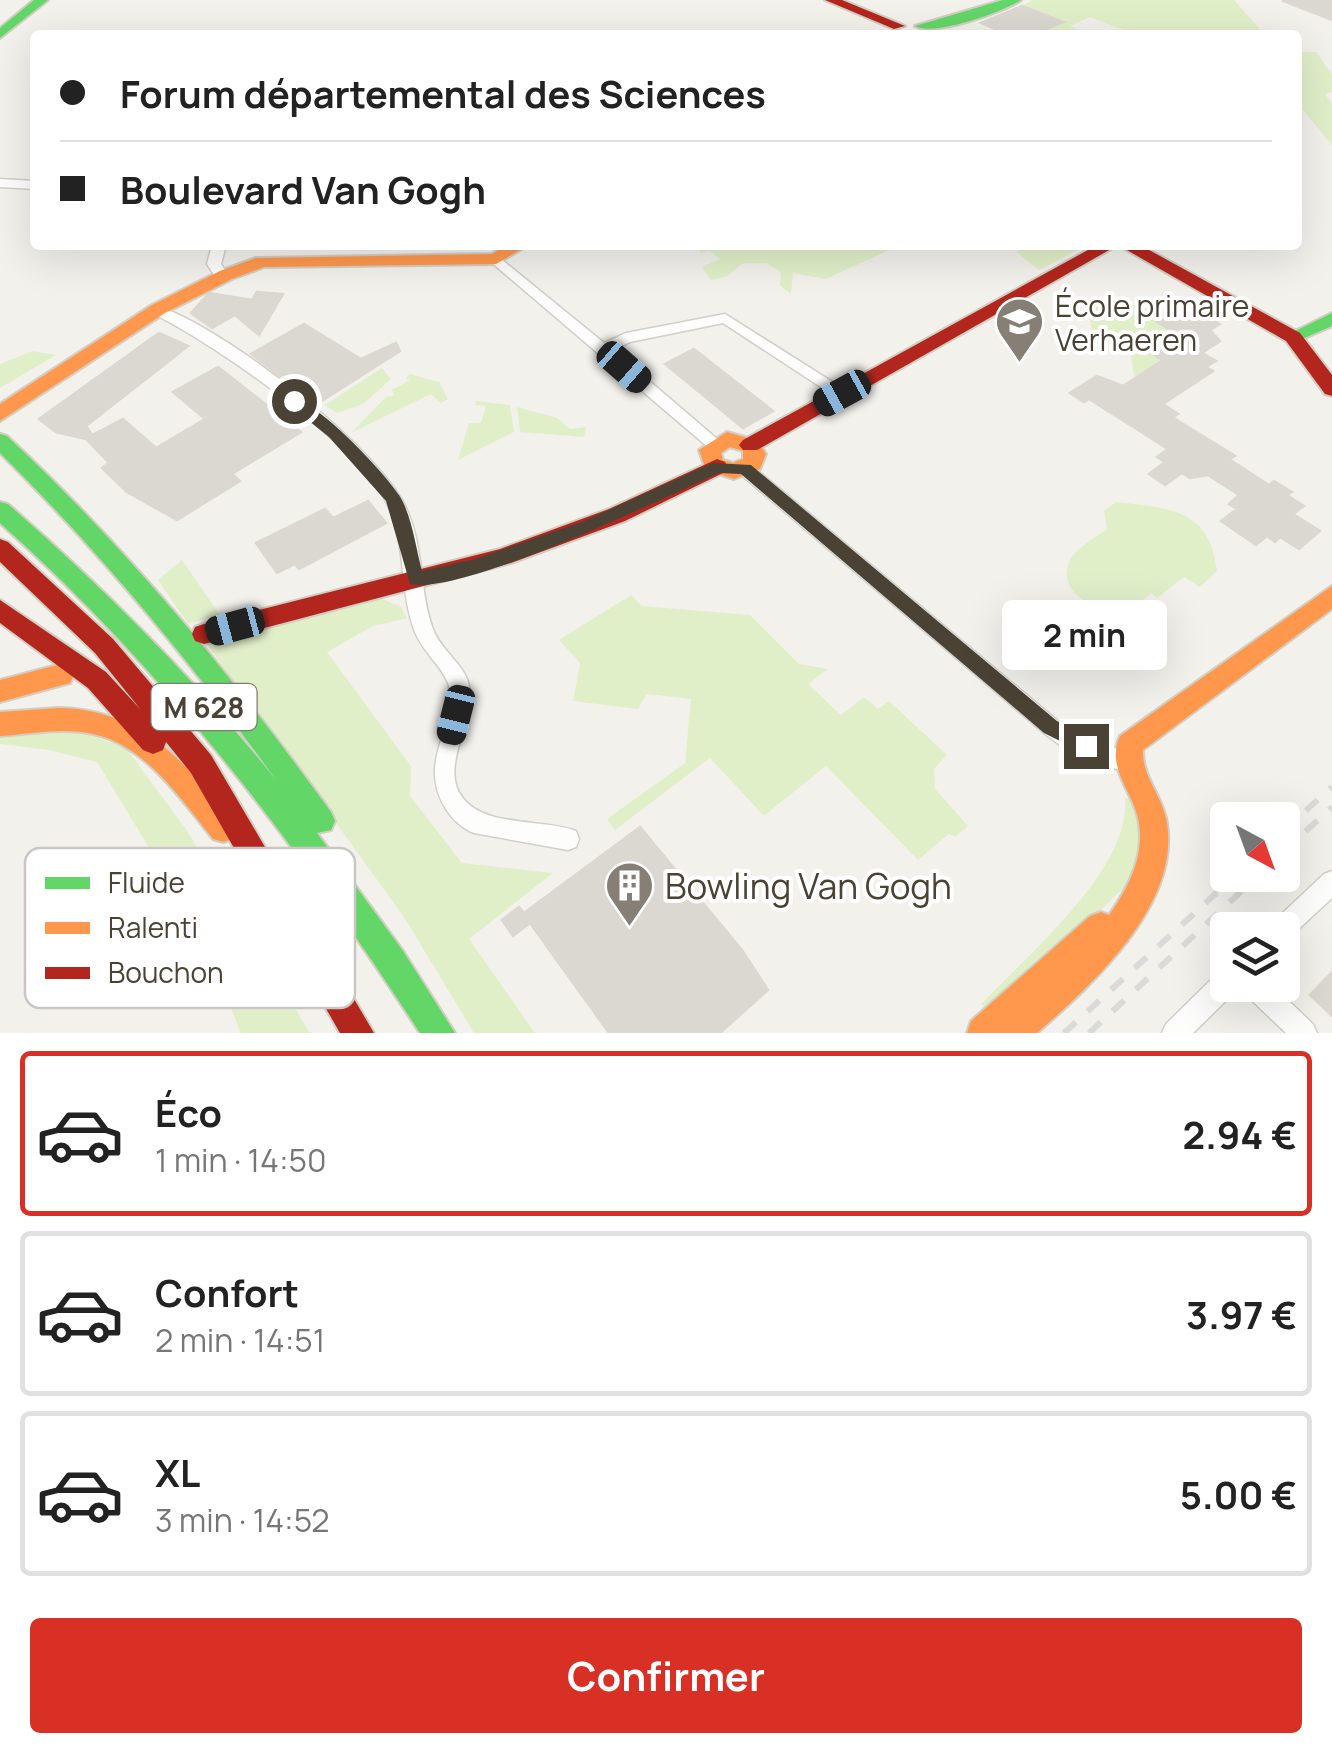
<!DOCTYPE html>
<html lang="fr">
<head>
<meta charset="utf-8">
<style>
  :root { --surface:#fff; --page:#f6f6f6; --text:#222; --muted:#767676; --line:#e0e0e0; --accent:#d93025 }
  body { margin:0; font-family:Manrope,sans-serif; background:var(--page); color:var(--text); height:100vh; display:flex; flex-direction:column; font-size:38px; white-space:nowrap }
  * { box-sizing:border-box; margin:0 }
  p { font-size:32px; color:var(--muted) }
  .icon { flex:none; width:55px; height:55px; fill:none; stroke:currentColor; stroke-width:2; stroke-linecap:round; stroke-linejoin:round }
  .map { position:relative; height:1033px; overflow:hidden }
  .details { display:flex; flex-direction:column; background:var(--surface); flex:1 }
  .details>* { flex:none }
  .hud { position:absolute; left:30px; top:30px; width:1272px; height:220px; border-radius:10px; box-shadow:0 10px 40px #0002; display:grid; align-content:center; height:220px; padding:0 30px; background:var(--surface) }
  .needle { width:65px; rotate:139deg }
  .fabs { position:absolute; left:1210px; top:802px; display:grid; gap:20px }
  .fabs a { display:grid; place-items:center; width:90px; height:90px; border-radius:10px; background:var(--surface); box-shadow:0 10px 40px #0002; font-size:50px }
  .end { position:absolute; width:45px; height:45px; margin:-22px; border:12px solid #4b4236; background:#fff; box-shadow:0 0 0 5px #fff }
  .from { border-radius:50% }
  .bubble { position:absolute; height:70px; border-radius:10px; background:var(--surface); box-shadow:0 10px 40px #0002; font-size:32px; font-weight:700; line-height:70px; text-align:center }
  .car { position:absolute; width:30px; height:60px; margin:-30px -15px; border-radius:12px; box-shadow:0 0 8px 2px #0007; background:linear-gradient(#222 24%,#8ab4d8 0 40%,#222 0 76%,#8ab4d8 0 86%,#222 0) }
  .hud b { display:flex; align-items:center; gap:35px; height:95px; font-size:38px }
  .hud b+b { border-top:2px solid var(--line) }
  .hud i { width:25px; height:25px; background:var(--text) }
  ul { padding:18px 0 0; list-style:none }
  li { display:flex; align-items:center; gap:30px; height:165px; margin:0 20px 15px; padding:0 10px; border:5px solid var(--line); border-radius:10px }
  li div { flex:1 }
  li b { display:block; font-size:38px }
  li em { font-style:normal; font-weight:700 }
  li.on { border-color:var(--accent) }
  li>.icon { width:90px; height:90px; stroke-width:1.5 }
  .button { display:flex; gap:20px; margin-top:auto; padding:20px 30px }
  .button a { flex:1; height:115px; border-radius:10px; background:var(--accent); color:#fff; font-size:40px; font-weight:700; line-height:115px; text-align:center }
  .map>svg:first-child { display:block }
  .green { fill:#e1efc9 }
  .building { fill:#dbd8d2; stroke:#dcd8d1; stroke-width:2.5 }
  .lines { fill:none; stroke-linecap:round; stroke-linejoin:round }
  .street-casing { stroke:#d1cfc9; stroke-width:3 }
  .fast-casing { stroke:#d3cec2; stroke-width:4 }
  .slow-casing { stroke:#d3cec2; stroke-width:4 }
  .jam-casing { stroke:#d3cec2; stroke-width:4 }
  .street { fill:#fdfdfc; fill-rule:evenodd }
  .fast { fill:#63d668; fill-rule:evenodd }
  .slow { fill:#ff974d; fill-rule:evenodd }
  .jam { fill:#b3261e; fill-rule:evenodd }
  .rail { stroke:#dadad9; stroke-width:6; stroke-dasharray:16 16; stroke-linecap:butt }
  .route { fill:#4b4236 }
  .labels { text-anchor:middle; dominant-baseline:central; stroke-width:8; stroke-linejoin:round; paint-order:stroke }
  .shield { fill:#fff; stroke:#817b72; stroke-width:2.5 }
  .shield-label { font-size:28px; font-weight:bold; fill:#4b4236 }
  .poi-label { font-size:30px; fill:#4b4236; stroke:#fff; text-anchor:start }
  .near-poi-label { font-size:35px; fill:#4b4236; stroke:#fff; text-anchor:start }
  .key { fill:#fff; stroke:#c9c6c3; stroke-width:2.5 }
  .key-label { font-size:28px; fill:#4b4236 }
</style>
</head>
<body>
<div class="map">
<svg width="1332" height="1033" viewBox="0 0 1332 1033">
  <rect width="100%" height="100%" fill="#f3f1ec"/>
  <g class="green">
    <path d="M1033 0H1234L1265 35H1136L1090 17 1070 26 1091 35H1033L1061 23 1022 6Z"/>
    <path d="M1298 52H1316L1332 74V92L1325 94 1332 103V145L1304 111H1298Z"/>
    <path d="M700 245H900L826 279 793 273 791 294 780 286 781 272 766 263 741 264 728 276 711 280 702 267 720 259 710 251 700 253Z"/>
    <path d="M1029 245H1088L1039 270 1016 252Z"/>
    <path d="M1098 301 1112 310C1135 298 1143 307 1162 319L1158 323 1191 341 1158 345 1149 351 1163 360 1135 382 1130 348 1102 343 1093 336 1088 310Z"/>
    <path d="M33 351 56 355 0 388V364Z"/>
    <path d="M382 368 391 379 363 404 337 413 325 405Z"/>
    <path d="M410 374 439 382 448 399 441 403 431 394 351 433 386 397 394 395 392 390 410 380 406 378Z"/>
    <path d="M476 401 510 405 514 432 458 460 469 423H481L486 406 475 405Z"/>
    <path d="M517 407 557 418 570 429 586 427 584 437 520 432Z"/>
    <path d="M1116 502C1168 508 1210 508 1217 571L1200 587 1184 577 1157 598 1151 593 1138 604 1144 615 1137 620C1109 617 1052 596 1070 560 1076 548 1096 537 1107 529L1104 511Z"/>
    <path d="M182 560 220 615 188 624 158 580Z"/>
    <path d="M631 595 642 606 750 615 799 664 828 669 808 684 841 715 864 697 878 709 889 701 947 755 934 769 935 789 968 826 955 837 949 834 918 860 826 766 764 816 710 758 615 830 607 819 685 763 691 699 647 694 638 709 573 701 580 663 559 640Z"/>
    <path d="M380 598 401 607 407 618 373 626 327 652 411 766 410 796 462 863 553 873 469 939 535 1033H474L404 917 205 642Z"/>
    <path d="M67 727 126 748 186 829 310 1033H241L199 930 97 762 49 750 0 744V731Z"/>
    <path d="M1125 798H1129L1146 843 1136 876 992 1015 981 1004C1027 955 1131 870 1125 798Z"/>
  </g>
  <g class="building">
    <path d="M1283 0H1332V20L1283 1Z"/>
    <path d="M1022 6 1063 22 1033 35H1010L981 23Z"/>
    <path d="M257 292 283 294 259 335 235 315 212 328 191 313 209 293 252 300Z"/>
    <path d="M1194 299 1222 314 1213 320 1220 324 1210 330 1220 341 1202 353 1216 361 1206 367 1213 371 1163 404 1178 414 1173 417 1180 422 1235 456 1229 459 1269 485 1274 481 1292 492 1287 495 1304 506 1293 514 1320 531 1299 549 1280 537 1275 542 1267 536 1256 545 1221 521 1237 509 1229 504 1239 495 1208 475 1190 478 1182 473 1165 485 1149 474 1165 462 1157 457 1168 449 1089 399 1084 402 1070 393 1097 376 1123 386 1163 360 1148 352 1176 333 1157 322 1162 319 1156 316 1179 301 1185 305Z"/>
    <path d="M304 324 361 359 396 343 400 351 317 404 251 354Z"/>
    <path d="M159 333 188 346 86 426 92 435 123 419 156 448 205 419 173 392 218 367 301 432 232 474 240 481 177 520 127 492 102 468 109 463 86 439 56 432 39 419Z"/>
    <path d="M694 349 773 411 743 428 665 364Z"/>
    <path d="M368 501 386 523 299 569 295 564 277 573 256 543 325 509 333 518Z"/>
    <path d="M640 827 742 950 768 990 720 1033H609L530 923 513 936 502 920 519 907 524 913Z"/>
    <path d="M1332 972V1016L1310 995Z"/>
  </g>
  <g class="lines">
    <defs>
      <g id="street">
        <path d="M0 179 35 181V189L0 187Z"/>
        <path d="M212 245H226L221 264 230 278 228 281H218L207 264Z"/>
        <path d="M496 255 604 343 626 333 725 314 850 393 848 397H836L723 323 630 342 613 350 723 444 715 450 709 448 491 262V256Z"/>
        <path d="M157 306C222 326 380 448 407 510 424 548 419 591 433 629 440 650 465 664 469 686 476 721 439 766 462 797 484 828 542 818 576 831L579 839 576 847 568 850 474 833C463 829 452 819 446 809 414 758 463 722 448 683 441 665 422 651 415 632 400 594 406 550 391 512 365 447 215 344 152 313V307Z"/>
        <path d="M745 463 751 465 1058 721 1075 732 1135 756 1138 763 1135 770 1127 773 1119 770 1061 746 1044 733 739 473 737 469 739 465Z"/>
        <path d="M1332 871V898L1289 938 1282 941V930H1269L1273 922 1324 874Z"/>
        <path d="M1228 969V985H1239L1237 990 1193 1033H1162L1166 1024 1219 972Z"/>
        <path d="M1242 985H1272L1313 1024 1317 1033H1286L1245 994Z"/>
      </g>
      <g id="fast">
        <path d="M34 0H48L0 38V28Z"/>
        <path d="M1003 0H1021C1003 12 933 37 915 26Z"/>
        <path d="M1332 313V326L1293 343 1283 337Z"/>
        <path d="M0 434 7 436C129 550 233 677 331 812L335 821 331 830 317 833 403 951 455 1033H420C298 846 167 672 0 523V502L8 504C105 589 195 679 276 780 192 663 102 554 0 453Z"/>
      </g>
      <g id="slow">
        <path d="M507 245H528L496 264 264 267 232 279 165 313 0 421V404L152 305 220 271 256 258 492 254Z"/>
        <path d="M727 432 758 441 766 454 760 469 734 479 706 470 699 450ZM730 447 743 451V459L733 463 723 460 721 453Z"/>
        <path d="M1332 586V609L1143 750C1142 778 1163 796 1167 823 1180 905 1093 984 1037 1033H967L971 1021 1090 916 1101 912 1109 915C1129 887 1146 854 1138 818 1131 789 1106 767 1120 736Z"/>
        <path d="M61 664 70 667 74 675 70 683 0 702V680Z"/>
        <path d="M58 708C139 708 185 763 233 819L237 829 233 839 223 842 213 839C181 799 145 745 93 734 63 727 30 734 0 736V712Z"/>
      </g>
      <g id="jam">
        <path d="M825 0H842L905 26 894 29Z"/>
        <path d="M1097 245H1140L1300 333 1332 375V396L1325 394 1286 341 1118 245 757 450H743L739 445 743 440Z"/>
        <path d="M717 459 725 462 728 467 725 472 625 521 511 563 204 644 195 641 192 634 195 627 204 624 500 549 609 509Z"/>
        <path d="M0 539 8 542 113 639 211 755 374 1033H340L191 773 166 742 163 750 153 754 143 750 88 688 0 623V600L106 672 141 710 95 653 0 562Z"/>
      </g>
    </defs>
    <use href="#street" class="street-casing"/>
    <use href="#fast" class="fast-casing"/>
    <use href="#slow" class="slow-casing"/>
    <use href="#jam" class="jam-casing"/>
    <use href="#street" class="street"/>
    <use href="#fast" class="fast"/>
    <use href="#slow" class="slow"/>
    <use href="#jam" class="jam"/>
    <g class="rail">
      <path d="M1282 832 1332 787"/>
      <path d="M1282 853 1332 807"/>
      <path d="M1064 1033 1236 875"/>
      <path d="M1089 1033 1259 875"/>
    </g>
  </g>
  <path class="route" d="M288 398C313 395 385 473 399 495 412 515 416 549 422 571L475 559 582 522 712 463 751 465 1057 721 1092 739 1095 746 1086 754 1044 733 741 474 719 473C664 498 461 596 410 584L386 501 329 437 288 404Z"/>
  <defs>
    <symbol id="school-pin" viewBox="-11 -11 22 30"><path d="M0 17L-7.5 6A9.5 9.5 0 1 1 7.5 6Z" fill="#867f76" stroke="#fff"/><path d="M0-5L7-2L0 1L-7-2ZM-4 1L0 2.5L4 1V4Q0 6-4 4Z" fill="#fff"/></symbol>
    <symbol id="building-pin" viewBox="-11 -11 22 30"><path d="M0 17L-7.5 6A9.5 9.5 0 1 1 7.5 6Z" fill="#867f76" stroke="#fff"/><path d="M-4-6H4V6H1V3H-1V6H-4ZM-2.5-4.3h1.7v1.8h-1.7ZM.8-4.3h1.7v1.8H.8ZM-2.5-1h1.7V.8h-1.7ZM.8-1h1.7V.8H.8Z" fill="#fff"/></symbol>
  </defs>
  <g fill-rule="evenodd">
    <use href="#school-pin" x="992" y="294" width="55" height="75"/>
    <use href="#building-pin" x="602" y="858" width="55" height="75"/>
  </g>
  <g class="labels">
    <rect class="shield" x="151.5" y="684" width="105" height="46" rx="8"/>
    <g class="shield-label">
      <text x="204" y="707">M 628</text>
    </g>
    <g class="poi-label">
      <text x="1055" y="305">École primaire<tspan x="1055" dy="34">Verhaeren</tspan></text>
    </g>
    <g class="near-poi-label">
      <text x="665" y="886">Bowling Van Gogh</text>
    </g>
  </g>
  <rect x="25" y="848" width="330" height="160" rx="15" class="key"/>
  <rect x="45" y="877" width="45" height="12" fill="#63d668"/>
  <rect x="45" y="922" width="45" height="12" fill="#ff974d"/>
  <rect x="45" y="967" width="45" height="12" fill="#b3261e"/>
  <g class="key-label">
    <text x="108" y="893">Fluide</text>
    <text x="108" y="938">Ralenti</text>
    <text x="108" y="983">Bouchon</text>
  </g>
</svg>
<div class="fabs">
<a><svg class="needle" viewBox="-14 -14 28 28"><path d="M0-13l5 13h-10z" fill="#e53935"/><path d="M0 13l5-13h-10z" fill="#767676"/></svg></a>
<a><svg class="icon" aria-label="layers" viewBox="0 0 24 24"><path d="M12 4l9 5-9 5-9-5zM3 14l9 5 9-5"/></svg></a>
</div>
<i class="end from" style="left:294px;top:401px"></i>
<i class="end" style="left:1086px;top:746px"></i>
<div class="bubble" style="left:1002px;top:600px;width:165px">2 min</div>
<i class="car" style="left:624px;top:367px;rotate:131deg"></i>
<i class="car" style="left:842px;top:393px;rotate:241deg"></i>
<i class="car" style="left:235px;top:626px;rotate:255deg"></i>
<i class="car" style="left:456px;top:715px;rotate:194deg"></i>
<div class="hud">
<b><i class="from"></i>Forum départemental des Sciences</b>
<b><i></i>Boulevard Van Gogh</b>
</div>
</div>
<section class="details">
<ul>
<li class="on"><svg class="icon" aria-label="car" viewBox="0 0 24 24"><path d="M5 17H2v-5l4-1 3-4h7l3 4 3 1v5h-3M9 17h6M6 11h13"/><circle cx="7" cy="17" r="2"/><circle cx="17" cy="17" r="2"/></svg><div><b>Éco</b><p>1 min · 14:50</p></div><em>2.94 €</em></li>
<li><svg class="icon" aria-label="car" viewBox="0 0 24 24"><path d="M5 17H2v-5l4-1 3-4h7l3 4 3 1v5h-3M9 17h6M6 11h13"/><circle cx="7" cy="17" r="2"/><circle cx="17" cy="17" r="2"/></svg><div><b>Confort</b><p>2 min · 14:51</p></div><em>3.97 €</em></li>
<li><svg class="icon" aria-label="car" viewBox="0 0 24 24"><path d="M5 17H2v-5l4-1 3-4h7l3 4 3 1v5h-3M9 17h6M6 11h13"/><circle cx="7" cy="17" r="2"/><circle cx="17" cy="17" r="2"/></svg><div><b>XL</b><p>3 min · 14:52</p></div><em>5.00 €</em></li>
</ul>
<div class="button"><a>Confirmer</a></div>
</section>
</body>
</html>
